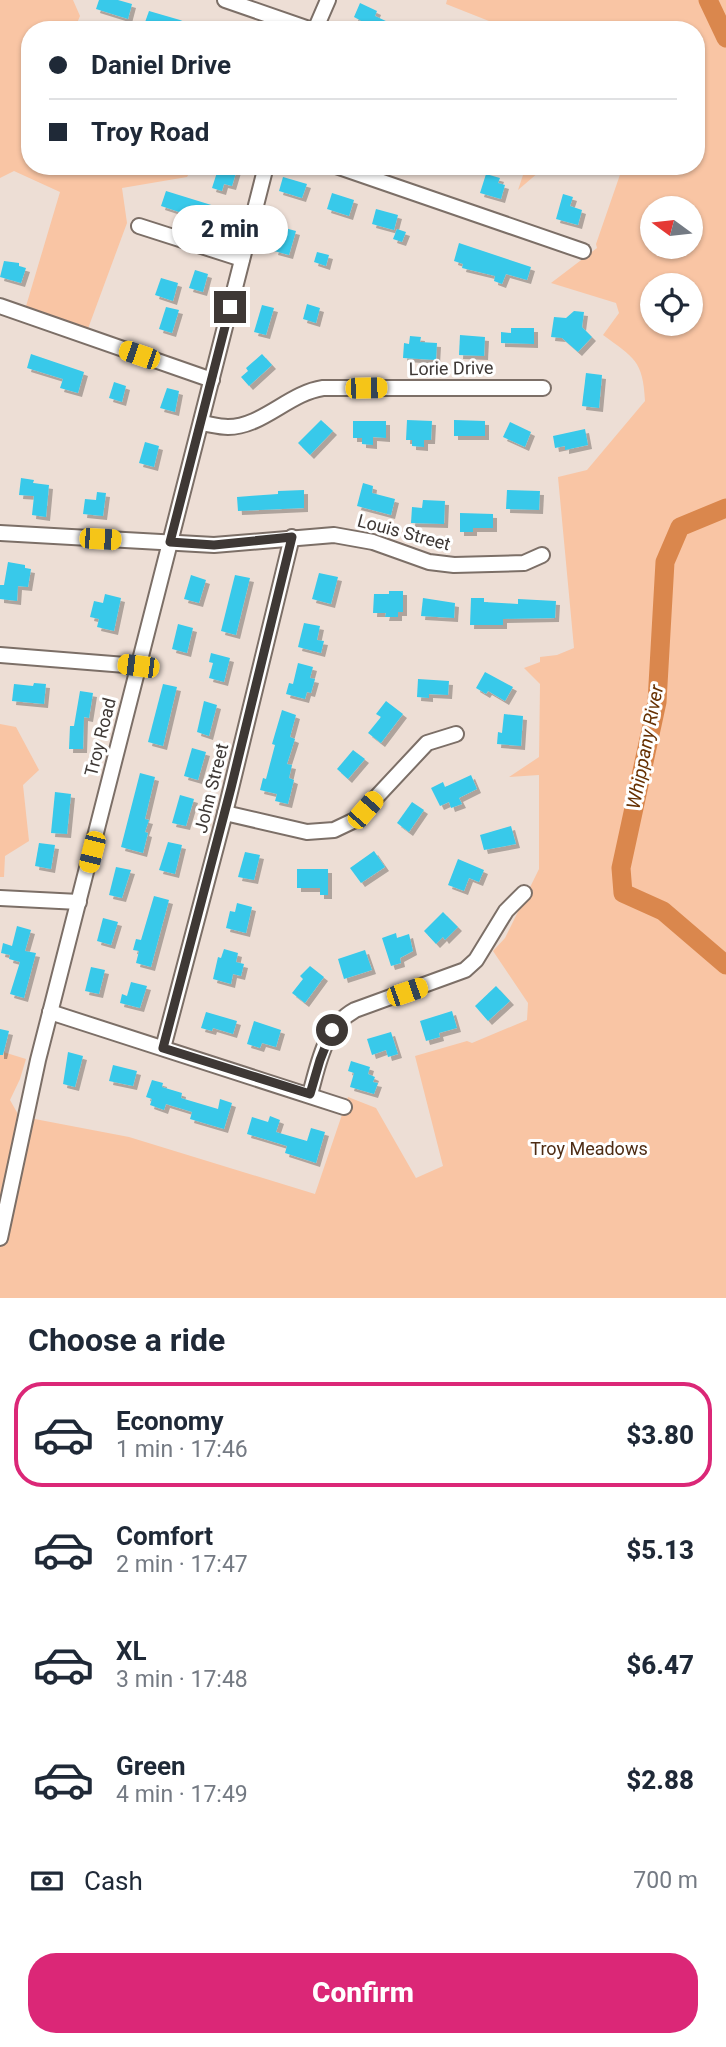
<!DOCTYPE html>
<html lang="en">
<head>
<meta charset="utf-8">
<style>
  :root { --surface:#fff; --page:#f6f6f7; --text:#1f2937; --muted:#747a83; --line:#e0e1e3; --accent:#db2777 }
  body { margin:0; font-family:Roboto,sans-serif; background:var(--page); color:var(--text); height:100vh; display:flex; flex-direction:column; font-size:26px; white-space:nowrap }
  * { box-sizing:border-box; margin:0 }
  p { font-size:23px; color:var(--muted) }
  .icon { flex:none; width:38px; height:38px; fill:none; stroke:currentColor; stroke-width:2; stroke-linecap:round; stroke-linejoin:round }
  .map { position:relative; height:1298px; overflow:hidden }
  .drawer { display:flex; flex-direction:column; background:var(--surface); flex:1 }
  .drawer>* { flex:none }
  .guide { position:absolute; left:21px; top:21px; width:684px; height:154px; border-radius:28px; box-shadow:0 2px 5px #0004; display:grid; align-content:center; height:154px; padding:0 28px; background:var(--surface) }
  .needle { width:46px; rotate:285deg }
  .controls { position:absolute; left:640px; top:196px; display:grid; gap:14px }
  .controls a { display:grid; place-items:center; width:63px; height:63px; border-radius:50%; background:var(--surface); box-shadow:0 2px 5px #0004; font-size:35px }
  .end { position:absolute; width:32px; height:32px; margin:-16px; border:9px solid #3e3835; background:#fff; box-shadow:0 0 0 4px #fff }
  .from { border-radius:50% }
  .bubble { position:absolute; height:49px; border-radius:24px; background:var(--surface); box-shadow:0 2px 5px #0004; font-size:23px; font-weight:800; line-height:49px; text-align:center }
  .car { position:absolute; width:21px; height:42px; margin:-21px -10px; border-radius:9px; box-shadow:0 0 5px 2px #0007; background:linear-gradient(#f5c518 24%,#345 0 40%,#f5c518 0 76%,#345 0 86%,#f5c518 0) }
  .guide b { display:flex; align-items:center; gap:24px; height:66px; font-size:26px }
  .guide b+b { border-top:2px solid var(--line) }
  .guide i { width:18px; height:18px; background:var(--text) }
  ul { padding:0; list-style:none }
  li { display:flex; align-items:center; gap:21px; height:105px; margin:0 14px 10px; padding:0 14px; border:4px solid transparent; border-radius:28px }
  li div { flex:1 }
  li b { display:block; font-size:26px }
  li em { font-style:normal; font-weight:800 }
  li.on { border-color:var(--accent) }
  li>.icon { width:63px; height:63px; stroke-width:1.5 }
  h2 { padding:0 28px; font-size:32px; line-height:84px }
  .pay { display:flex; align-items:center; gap:18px; height:77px; padding:0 28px; font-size:26px }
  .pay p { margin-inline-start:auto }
  .cta { display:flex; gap:14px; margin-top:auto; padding:14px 28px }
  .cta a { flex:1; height:80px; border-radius:28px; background:var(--accent); color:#fff; font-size:28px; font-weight:800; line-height:80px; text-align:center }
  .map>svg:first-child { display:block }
  .green { fill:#f9c5a4; fill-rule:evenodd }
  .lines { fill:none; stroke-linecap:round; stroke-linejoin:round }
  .river { stroke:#da874d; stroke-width:19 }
  .building { fill:#38c9ea; filter:url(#shadow) }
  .minor-casing { stroke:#7c6f67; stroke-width:18 }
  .minor { stroke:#fff; stroke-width:14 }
  .route { stroke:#3e3835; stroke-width:9 }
  .labels { text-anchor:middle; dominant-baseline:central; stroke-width:6; stroke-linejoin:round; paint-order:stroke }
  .street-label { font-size:18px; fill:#3e3835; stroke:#fff }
  .park-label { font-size:18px; fill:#4e2c14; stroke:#fff }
  .water-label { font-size:19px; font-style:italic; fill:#663001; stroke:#fff }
</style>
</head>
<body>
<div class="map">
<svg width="726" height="1298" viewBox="0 0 726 1298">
  <defs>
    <filter id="shadow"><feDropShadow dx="4" dy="4" stdDeviation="0" flood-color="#0004"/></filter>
  </defs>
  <rect width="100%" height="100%" fill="#edded5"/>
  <g class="green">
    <path d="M0 0H73L80 16 74 30H30V166H193L187 177 122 188 127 223 86 334 24 313 60 192 14 171 0 178Z"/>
    <path d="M447 0H726V1298H0V1051L26 1059 20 1079 10 1100 19 1116 129 1137 315 1194 348 1097 376 1108 416 1178 443 1166 415 1056 467 1041 472 1043 527 1020 528 1003 493 951 505 938 539 869V775L509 777 539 757 540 684 524 668 540 662V657L557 655 574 648 558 477 587 470 645 401C643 360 634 358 603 335L619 313 616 303 551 283 597 248 596 244 623 166H696V30H492L494 23 446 4ZM653 208H691V247H653ZM653 285H691V324H653Z"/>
    <path d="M526 166H546L518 190Z"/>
    <path d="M0 724 16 727 39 770 23 785 29 841 5 856 4 877H0Z"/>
  </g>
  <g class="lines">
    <g class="river">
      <path d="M708 0 726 38"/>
      <path d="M726 508 680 527 665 562 657 702 621 868 623 893 663 911 726 965"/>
    </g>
  </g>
  <g class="building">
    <path d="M99 0H118L132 4 128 19 96 9Z"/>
    <path d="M360 3 377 11 375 16 388 22 385 30H378L354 17Z"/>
    <path d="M149 11 180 20 199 28V30H158L144 25Z"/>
    <path d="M219 166H238L232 186 224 184 222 191 212 188Z"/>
    <path d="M486 174 500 178 498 183 505 185 501 199 480 193Z"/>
    <path d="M283 177 307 184 302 198 279 191Z"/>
    <path d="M166 191 221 208 216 224 161 206Z"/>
    <path d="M332 193 354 200 349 216 327 209Z"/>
    <path d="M563 194 573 197 570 206 582 210 578 225 556 219Z"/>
    <path d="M376 209 398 215 394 230 372 224Z"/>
    <path d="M281 227 296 231 289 255 274 251Z"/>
    <path d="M397 229 406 232 402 242 393 239Z"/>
    <path d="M459 243 531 267 527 280 506 274 502 284 494 281 495 276 462 268 463 264 454 261Z"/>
    <path d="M317 252 329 255 326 266 314 262Z"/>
    <path d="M4 261 19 263V266L26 268 21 283 0 277Z"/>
    <path d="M195 270 208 274 203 292 189 288Z"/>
    <path d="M161 278 178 283 173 301 155 295Z"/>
    <path d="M307 304 320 308 316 323 303 319Z"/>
    <path d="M262 305 274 308 266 335 254 332Z"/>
    <path d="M166 307 179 310 172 333 159 329Z"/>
    <path d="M574 311 584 312 582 327 592 337 578 352 562 338 551 337 554 317 566 318Z"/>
    <path d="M511 328H534V344L501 343V332L511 333Z"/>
    <path d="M460 335 485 337 484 356 459 355Z"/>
    <path d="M410 336 421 337 420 342 437 343 436 360 403 358 404 343 409 344Z"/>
    <path d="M31 354 84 372 78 393 60 388 63 379 27 368Z"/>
    <path d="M262 354 272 365 249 386 241 377 248 371 246 368Z"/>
    <path d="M586 373 602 375 599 408 582 406Z"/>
    <path d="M114 382 126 386 122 402 109 398Z"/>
    <path d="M167 388 179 391 175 412 160 408Z"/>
    <path d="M321 420 333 431 310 455 298 443Z"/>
    <path d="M407 420 432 421 431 440H424V447L412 446V440H406Z"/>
    <path d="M454 420 485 421V436H454Z"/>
    <path d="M353 421H386V438L373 437V445L362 444V438H353Z"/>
    <path d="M510 422 531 432 525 447 503 437Z"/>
    <path d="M585 429 588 445 565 450V446L555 448 553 436Z"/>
    <path d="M145 442 159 446 154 467 139 463Z"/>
    <path d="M21 478 34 480 33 483 49 485 46 517 32 515 34 496 19 495Z"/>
    <path d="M363 483 373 486 372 493 395 499 391 515 357 506Z"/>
    <path d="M304 490V508L238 511 237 497 278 494V491Z"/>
    <path d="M507 490 540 491 539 510 506 509Z"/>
    <path d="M97 492 106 493 103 516 83 514 85 499 96 500Z"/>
    <path d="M423 500 445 501 444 524 411 523 412 507 422 508Z"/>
    <path d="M460 513 493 514V528H473V532H460Z"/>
    <path d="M8 562 25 565V568L31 569 28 587 18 586 17 601 0 599V585H4Z"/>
    <path d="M319 573 338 577 331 604 312 599Z"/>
    <path d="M191 575 206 580 199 603 184 599Z"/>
    <path d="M235 575 250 578 236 635 221 631Z"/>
    <path d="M389 591H403V612H398V617H385L386 613H373L374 594H389Z"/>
    <path d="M105 594 121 598 114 631 97 627 99 619 90 617 94 601 103 603Z"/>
    <path d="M423 598 455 603 454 618 421 616Z"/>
    <path d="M471 598H484V602L518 604V599L556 601 555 618 503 619V625H470Z"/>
    <path d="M304 623 320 626 317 640 324 641 321 653 298 647Z"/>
    <path d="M178 624 193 628 187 653 172 649Z"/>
    <path d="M211 653 230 658 224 682 209 678 213 663 209 662Z"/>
    <path d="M298 663 313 667 310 678 315 679 311 693 307 692 305 699 286 694 289 683 293 684Z"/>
    <path d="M485 672 513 687 505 701 488 691 486 694 476 688Z"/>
    <path d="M418 679 449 681 448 695 429 694V698L417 697Z"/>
    <path d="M34 683 46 684 44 704 12 701 14 684 33 686Z"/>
    <path d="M163 684 177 687 163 746 148 742Z"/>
    <path d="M80 691 93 693 89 718 84 717 83 749H69L70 726H74Z"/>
    <path d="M204 701 217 705 209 736 197 732Z"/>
    <path d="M386 701 403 714 381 743 368 733 381 717 376 714Z"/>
    <path d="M282 710 296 715 290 737 295 739 287 764 292 765 289 778 294 780 288 804 275 801 277 794 260 790 263 778 266 779 275 745 272 744Z"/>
    <path d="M504 714 523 716 521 746 497 744 498 732 502 733Z"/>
    <path d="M192 748 206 752 198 780 184 776Z"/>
    <path d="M353 750 365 759 348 779 337 769Z"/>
    <path d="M140 773 155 777 145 819 149 820 145 832 148 833 143 853 121 847Z"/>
    <path d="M471 775 477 789 459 798 462 804 451 808 449 802 440 806 431 788 443 782 445 787Z"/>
    <path d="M55 792 71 794 67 834 51 833Z"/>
    <path d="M180 795 194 799 186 826 172 823Z"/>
    <path d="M412 802 424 810 409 832 397 823Z"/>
    <path d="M511 826 516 844 484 850 480 835Z"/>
    <path d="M168 842 182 845 175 874 159 870Z"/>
    <path d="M39 843 55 845 51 869 35 866Z"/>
    <path d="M374 851 385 867 361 883 350 868Z"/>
    <path d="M245 852 260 855 254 880 238 877Z"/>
    <path d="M458 859 484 870 479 882 469 878 464 891 448 885Z"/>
    <path d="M116 867 131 870 122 898 109 895Z"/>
    <path d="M297 869H328V895H320V888H297Z"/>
    <path d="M154 896 169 900 151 967 136 963 139 951 133 950 136 939 141 940Z"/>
    <path d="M237 903 252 907 246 933 226 928 230 911 235 912Z"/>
    <path d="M443 912 458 927 445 940 443 937 436 944 424 931Z"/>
    <path d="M103 918 118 922 111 945 97 941Z"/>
    <path d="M17 926 31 930 25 951 36 953 24 998 10 994 20 962 9 959 10 955 1 953 3 943 12 946Z"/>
    <path d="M396 933 397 938 409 934 413 951 400 958 401 963 391 966 382 938Z"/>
    <path d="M224 949 238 953 236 962 244 964 241 976 233 974 231 984 213 979 218 957 221 958Z"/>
    <path d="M365 950 372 970 344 979 338 959Z"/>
    <path d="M310 966 324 977 305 1003 292 993 303 979 300 976Z"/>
    <path d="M91 967 105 970 99 994 85 991Z"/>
    <path d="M131 982 147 986 140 1008 120 1003 122 994 127 996Z"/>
    <path d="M496 986 510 1001 488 1021 475 1006Z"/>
    <path d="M452 1011 457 1028 439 1033 440 1037 426 1041 420 1021Z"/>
    <path d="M206 1012 237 1021 233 1034 213 1028 212 1031 201 1028Z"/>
    <path d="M254 1021 281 1030 276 1047 262 1043 260 1048 247 1044Z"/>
    <path d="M0 1029 9 1031 3 1055H0Z"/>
    <path d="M391 1032 398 1054 388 1057 386 1050 372 1055 367 1039Z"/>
    <path d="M68 1052 83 1056 75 1087 63 1084Z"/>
    <path d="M351 1061 370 1067 368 1074 375 1077 373 1082 378 1083 374 1094 350 1087 354 1073 348 1071Z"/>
    <path d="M113 1065 137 1071 133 1086 109 1081Z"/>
    <path d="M152 1080 163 1083 162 1087 182 1093 181 1098 218 1109 220 1099 232 1103 224 1129 190 1119 192 1112 166 1104 164 1110 150 1105 152 1099 146 1097Z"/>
    <path d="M270 1116 280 1120 276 1132 307 1141 311 1128 325 1132 316 1163 285 1153 287 1146 247 1134 252 1117 268 1122Z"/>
  </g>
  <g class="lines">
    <defs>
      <g id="minor">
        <path d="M225 0 312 30"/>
        <path d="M315 30 328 0"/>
        <path d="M336 166 583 251"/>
        <path d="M139 226 242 259"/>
        <path d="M0 306 212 380"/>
        <path d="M201 423C209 424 219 427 228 427 262 427 289 393 323 388H543"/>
        <path d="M0 533 214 545 334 535 373 542 429 562 454 565 524 563 542 555"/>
        <path d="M0 655 138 666"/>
        <path d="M225 813 307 832 334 830 355 820 427 743 456 734"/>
        <path d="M0 898 79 902"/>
        <path d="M50 1012 344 1107"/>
        <path d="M163 1048 225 813 292 537"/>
        <path d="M310 1094C319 1063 324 1027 355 1010L465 970 476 960 506 911 524 893"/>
        <path d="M0 1238 38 1060 266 166"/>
      </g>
    </defs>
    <use href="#minor" class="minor-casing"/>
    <use href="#minor" class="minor"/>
  </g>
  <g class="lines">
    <path class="route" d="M230 307 170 542 214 545 292 537 231 788 163 1048 310 1094 320 1060 332 1030"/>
  </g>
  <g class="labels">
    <g class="street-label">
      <text transform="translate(451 368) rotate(-1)">Lorie Drive</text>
      <text transform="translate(404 532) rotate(15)">Louis Street</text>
      <text transform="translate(100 737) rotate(-76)">Troy Road</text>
      <text transform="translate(211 788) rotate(-76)">John Street</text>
    </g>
    <g class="park-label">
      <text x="589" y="1148">Troy Meadows</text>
    </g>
    <g class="water-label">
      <text transform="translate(645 747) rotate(-79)">Whippany River</text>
    </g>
  </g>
</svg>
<div class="controls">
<a><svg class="needle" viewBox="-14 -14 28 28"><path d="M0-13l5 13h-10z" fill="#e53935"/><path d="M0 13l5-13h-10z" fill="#747a83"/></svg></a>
<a><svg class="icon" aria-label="locate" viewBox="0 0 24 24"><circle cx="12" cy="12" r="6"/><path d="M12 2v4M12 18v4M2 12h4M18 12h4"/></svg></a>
</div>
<i class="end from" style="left:332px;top:1030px"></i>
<i class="end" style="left:230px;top:307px"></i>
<div class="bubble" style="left:172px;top:205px;width:116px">2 min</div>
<i class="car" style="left:139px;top:355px;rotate:289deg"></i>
<i class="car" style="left:366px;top:388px;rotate:89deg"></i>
<i class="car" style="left:100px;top:539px;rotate:93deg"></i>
<i class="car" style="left:138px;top:666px;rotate:277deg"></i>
<i class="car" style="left:365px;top:810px;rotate:41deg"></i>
<i class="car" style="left:92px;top:852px;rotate:194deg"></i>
<i class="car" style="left:407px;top:992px;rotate:71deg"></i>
<div class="guide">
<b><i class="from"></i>Daniel Drive</b>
<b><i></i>Troy Road</b>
</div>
</div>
<section class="drawer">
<h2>Choose a ride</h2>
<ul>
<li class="on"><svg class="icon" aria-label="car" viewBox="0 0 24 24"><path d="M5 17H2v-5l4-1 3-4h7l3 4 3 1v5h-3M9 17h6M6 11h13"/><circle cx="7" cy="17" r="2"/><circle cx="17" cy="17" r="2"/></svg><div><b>Economy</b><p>1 min · 17:46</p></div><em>$3.80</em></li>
<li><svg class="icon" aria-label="car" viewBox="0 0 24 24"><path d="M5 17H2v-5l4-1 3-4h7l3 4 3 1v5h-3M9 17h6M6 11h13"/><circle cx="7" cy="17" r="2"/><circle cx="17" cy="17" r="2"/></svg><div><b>Comfort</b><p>2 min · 17:47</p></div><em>$5.13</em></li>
<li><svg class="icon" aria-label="car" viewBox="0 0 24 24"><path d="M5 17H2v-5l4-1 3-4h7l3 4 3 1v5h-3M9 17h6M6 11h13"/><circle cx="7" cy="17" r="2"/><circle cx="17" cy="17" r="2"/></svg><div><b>XL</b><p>3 min · 17:48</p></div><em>$6.47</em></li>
<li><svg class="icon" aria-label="car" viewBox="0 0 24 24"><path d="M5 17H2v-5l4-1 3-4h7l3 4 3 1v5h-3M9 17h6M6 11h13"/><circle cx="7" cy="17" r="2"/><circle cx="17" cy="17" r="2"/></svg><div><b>Green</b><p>4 min · 17:49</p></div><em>$2.88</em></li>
</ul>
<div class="pay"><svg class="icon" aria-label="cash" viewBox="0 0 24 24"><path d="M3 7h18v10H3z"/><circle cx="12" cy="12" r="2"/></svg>Cash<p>700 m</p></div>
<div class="cta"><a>Confirm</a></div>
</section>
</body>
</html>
